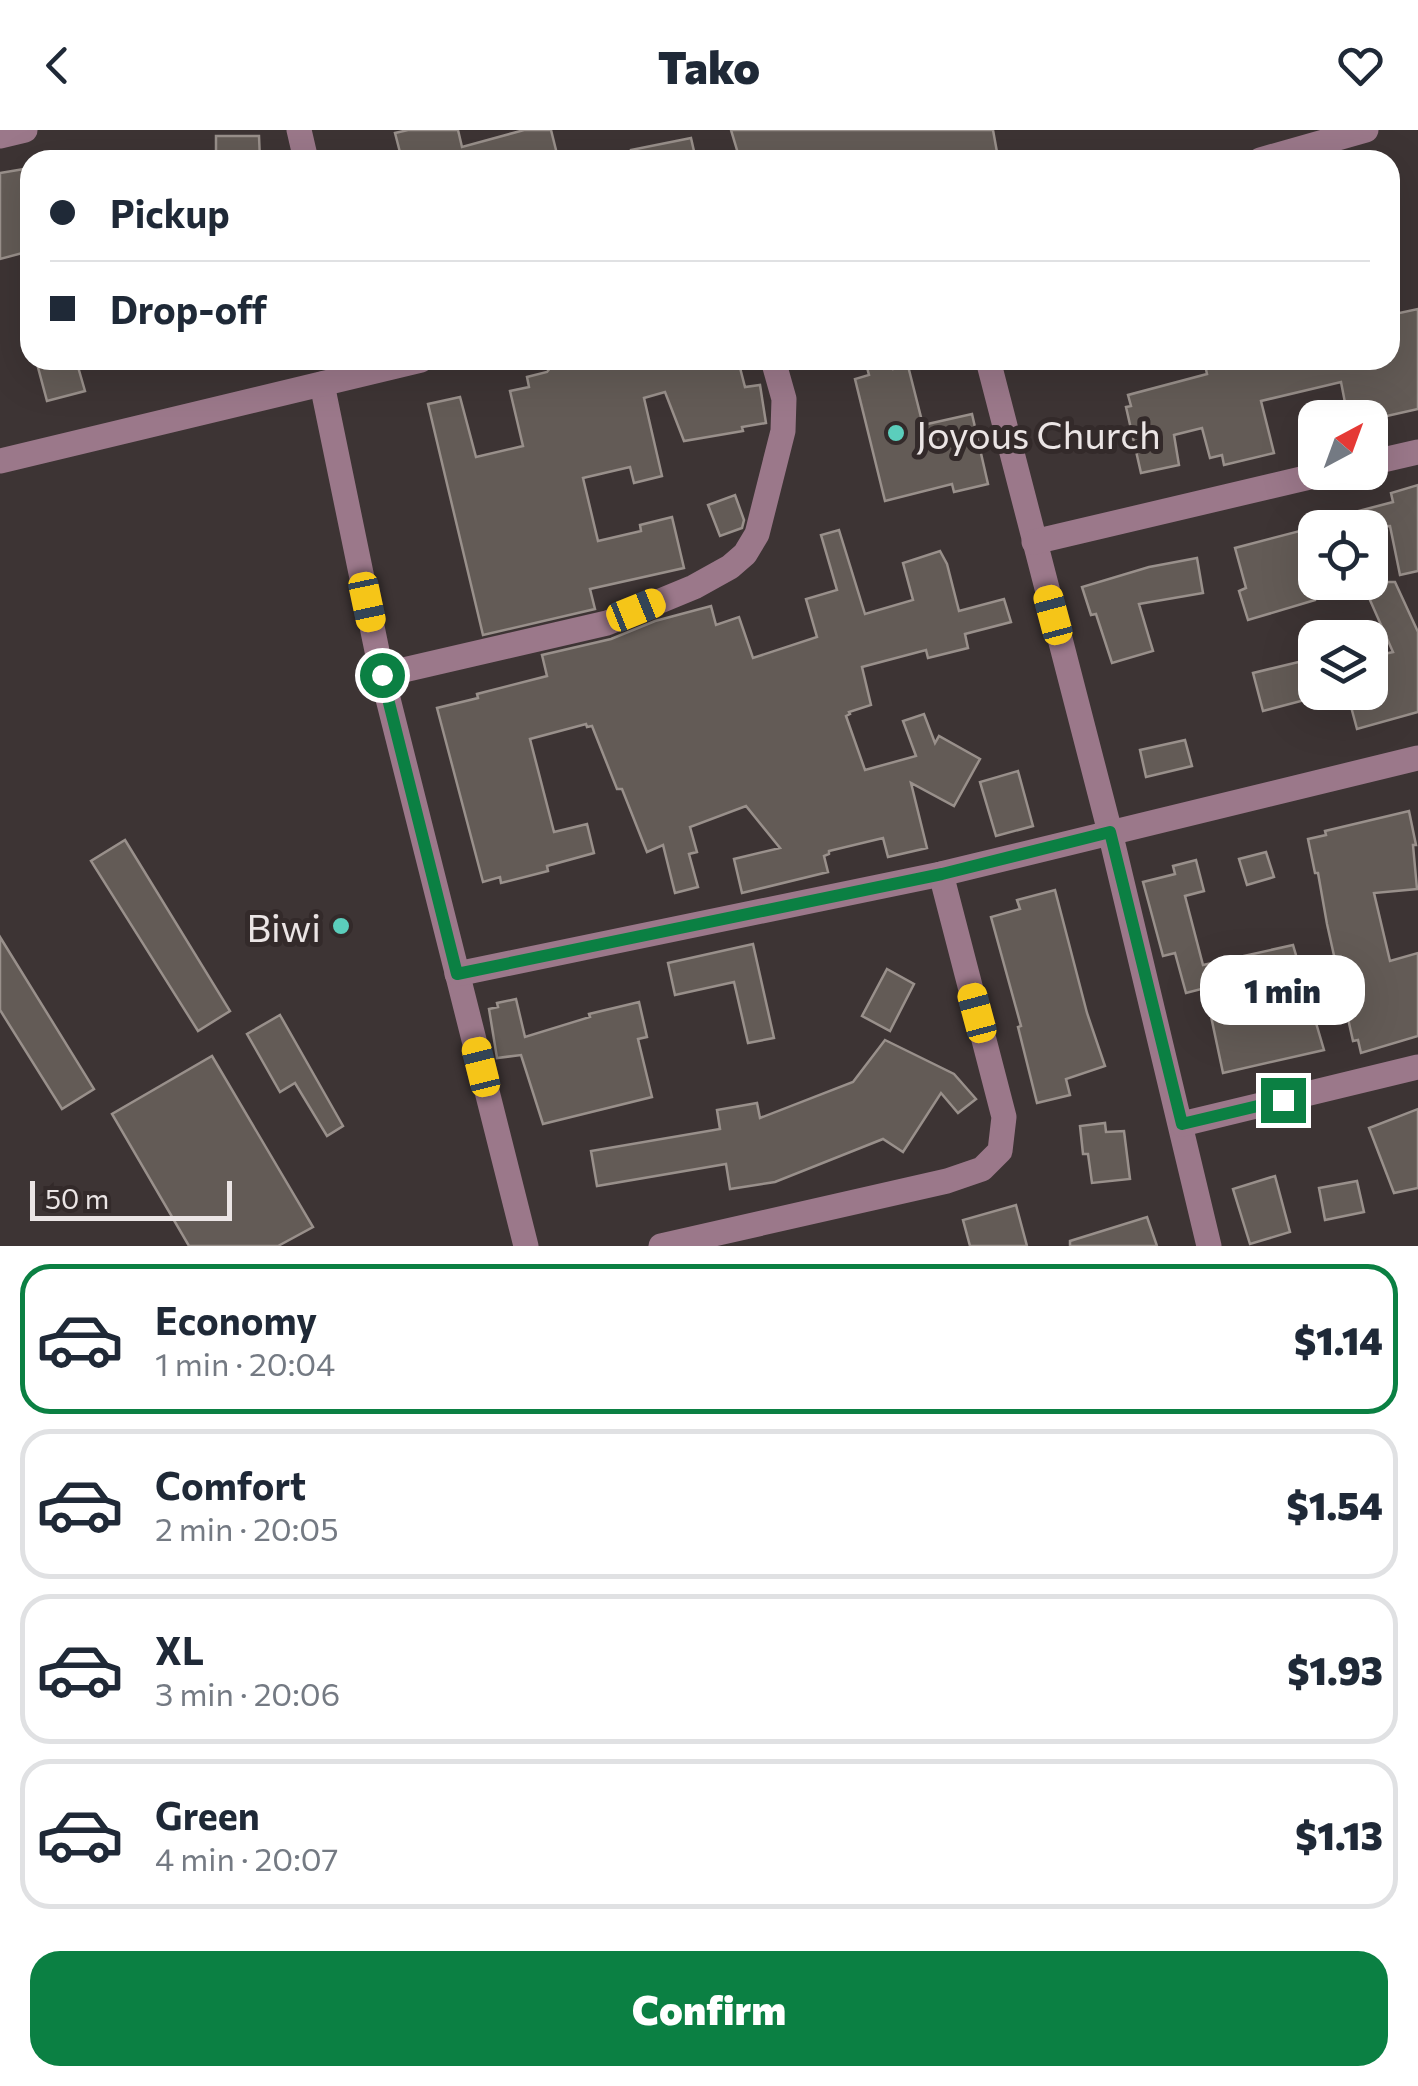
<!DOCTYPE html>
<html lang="en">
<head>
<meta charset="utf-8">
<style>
  :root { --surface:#fff; --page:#f2f2f3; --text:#1f2937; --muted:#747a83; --line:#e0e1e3; --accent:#0b8043 }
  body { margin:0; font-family:Commissioner,sans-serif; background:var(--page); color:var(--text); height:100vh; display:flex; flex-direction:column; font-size:38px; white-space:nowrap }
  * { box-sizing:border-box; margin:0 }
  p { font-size:32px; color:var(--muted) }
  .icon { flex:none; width:55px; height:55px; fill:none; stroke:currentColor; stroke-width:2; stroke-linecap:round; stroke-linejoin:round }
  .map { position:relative; height:1116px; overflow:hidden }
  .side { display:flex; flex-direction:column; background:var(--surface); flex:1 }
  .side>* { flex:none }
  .hud { position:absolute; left:20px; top:20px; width:1380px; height:220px; border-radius:30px; box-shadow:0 10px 40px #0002; display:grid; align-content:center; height:220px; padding:0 30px; background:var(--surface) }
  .needle { width:65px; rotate:41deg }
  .fabs { position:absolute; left:1298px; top:270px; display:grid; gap:20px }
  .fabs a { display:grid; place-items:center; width:90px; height:90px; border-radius:20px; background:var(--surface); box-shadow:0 10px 40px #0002; font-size:50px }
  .scale { position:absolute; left:30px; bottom:25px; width:202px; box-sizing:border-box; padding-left:10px; border:5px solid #ebe5e5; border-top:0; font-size:28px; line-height:35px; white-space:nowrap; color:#ebe5e5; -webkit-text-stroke:8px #332a2a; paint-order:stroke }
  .end { position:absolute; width:45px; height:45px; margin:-22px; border:12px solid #0b8043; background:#fff; box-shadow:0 0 0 5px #fff }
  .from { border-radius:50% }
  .bubble { position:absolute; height:70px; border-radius:30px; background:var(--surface); box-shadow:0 10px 40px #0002; font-size:32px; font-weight:800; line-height:70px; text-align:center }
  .car { position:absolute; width:30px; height:60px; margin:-30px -15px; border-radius:12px; box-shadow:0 0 8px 2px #0007; background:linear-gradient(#f5c518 24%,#345 0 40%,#f5c518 0 76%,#345 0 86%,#f5c518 0) }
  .hud b { display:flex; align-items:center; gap:35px; height:95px; font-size:38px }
  .hud b+b { border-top:2px solid var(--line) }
  .hud i { width:25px; height:25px; background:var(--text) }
  ul { padding:18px 0 0; list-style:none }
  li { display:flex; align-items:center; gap:30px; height:150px; margin:0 20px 15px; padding:0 10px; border:5px solid var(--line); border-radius:30px }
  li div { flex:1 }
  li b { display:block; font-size:38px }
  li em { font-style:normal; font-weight:800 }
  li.on { border-color:var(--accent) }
  li>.icon { width:90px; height:90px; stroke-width:1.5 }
  .action { display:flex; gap:20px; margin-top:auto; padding:20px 30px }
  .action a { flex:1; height:115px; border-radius:30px; background:var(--accent); color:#fff; font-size:40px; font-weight:800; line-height:115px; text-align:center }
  header { display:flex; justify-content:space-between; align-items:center; height:130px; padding:0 30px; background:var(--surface); font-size:45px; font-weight:800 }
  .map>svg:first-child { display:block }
  .building { fill:#635b56; stroke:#99908b; stroke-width:2.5 }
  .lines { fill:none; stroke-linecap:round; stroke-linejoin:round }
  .minor { stroke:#9b788a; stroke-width:25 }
  .route { stroke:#0b8043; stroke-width:12 }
  .poi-dot { fill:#5bcebc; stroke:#332a2a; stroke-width:4 }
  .labels { text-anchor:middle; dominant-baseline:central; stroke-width:10; stroke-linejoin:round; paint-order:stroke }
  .poi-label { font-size:38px; fill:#ebe5e5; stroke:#332a2a; text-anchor:start }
</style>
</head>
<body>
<header><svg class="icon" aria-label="back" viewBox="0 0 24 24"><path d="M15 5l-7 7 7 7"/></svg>Tako<svg class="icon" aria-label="heart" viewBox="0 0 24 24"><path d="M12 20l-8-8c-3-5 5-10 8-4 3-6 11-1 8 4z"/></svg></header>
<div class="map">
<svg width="1418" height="1116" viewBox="0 0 1418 1116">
  <rect width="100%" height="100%" fill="#3d3434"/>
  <g class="building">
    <path d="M408 0H458L462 17 524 0H551L557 24 534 30H440L439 26 424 30H402L395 3Z"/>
    <path d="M731 0H993L997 22 957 30H740Z"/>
    <path d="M216 6H259L260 30H216Z"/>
    <path d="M691 8 696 30H632L631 20Z"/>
    <path d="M30 38V121L0 129V43Z"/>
    <path d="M1418 179V279L1378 288H1348L1341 252 1261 271 1274 323 1224 335 1222 325 1210 328 1202 298 1174 305 1179 335 1141 343 1126 277 1131 276 1128 265 1207 244 1204 230H1390V185Z"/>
    <path d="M36 230H76L85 261 47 271Z"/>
    <path d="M557 230H738L745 257 760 255 766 293 742 297 743 301 684 311 665 262 644 268 662 346 634 353 630 337 583 348 598 411 641 401 640 395 672 387 684 438 590 459 595 479 483 505 428 274 460 267 476 327 523 316 510 261 529 257 527 247 547 242Z"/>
    <path d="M865 230H891L893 239 908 236 923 295 972 284 988 354 954 362 952 354 885 371 855 249 869 245Z"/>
    <path d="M1418 355V441L1400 445 1390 396 1328 398V389L1393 372 1391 363Z"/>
    <path d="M735 365 744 390 742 398 720 406 708 375Z"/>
    <path d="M1315 397V470L1248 490 1239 461 1246 458 1235 418Z"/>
    <path d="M839 400 865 484 913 470 903 433 940 421 947 434 959 481 1004 469 1011 492 965 504 968 518 928 528 926 520 862 537 871 575 849 582 850 584 846 586 865 640 916 626 903 591 924 584 935 613 939 606 980 629 954 676 911 653 927 718 888 727 883 708 829 721V724L824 726 828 742 742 763 734 729 780 718 746 676 690 697 697 722 689 724 698 757 675 763 663 715 647 722 622 659H617L592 596 587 597 586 594 530 609 554 702 587 694 594 723 547 736 548 741 501 753 500 747 483 752 437 578 478 568 477 564 547 546 542 525 611 509 655 491 711 476 716 495 739 487 753 528 817 507 806 469 837 460 821 405Z"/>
    <path d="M1197 428 1203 463 1139 474 1153 521 1112 533 1096 484 1091 485 1082 457 1149 437Z"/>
    <path d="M1362 452H1395L1418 502V582L1357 599 1350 573 1370 568V527L1393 522Z"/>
    <path d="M1315 528V562L1303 565 1305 570 1263 581 1253 543Z"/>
    <path d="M1185 610 1192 636 1146 647 1140 620Z"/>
    <path d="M1018 641 1033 696 996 706 980 652Z"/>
    <path d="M1409 681 1416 715H1413L1417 759 1374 763 1390 831 1418 823V906L1361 923 1358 910 1353 911 1327 794 1318 743H1315L1308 709 1326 705 1325 701Z"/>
    <path d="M125 710 230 881 198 901 91 731Z"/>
    <path d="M1266 722 1274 747 1247 755 1239 729Z"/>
    <path d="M1196 730 1204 761 1185 766 1203 835 1293 815 1324 920 1223 943 1205 858 1186 863 1175 823 1163 826 1143 752 1175 744 1173 736Z"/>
    <path d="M1055 760 1087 883 1105 936 1066 949 1070 965 1037 973 1018 897 1021 896 991 787 1020 779 1017 770Z"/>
    <path d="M0 807 94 959 62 979 0 880Z"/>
    <path d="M753 814 774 908 748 913 734 852 675 865 668 833Z"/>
    <path d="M887 839 914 854 890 901 862 886Z"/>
    <path d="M516 869 525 907 590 887 589 884 639 872 647 907 638 909 652 967 543 994 521 925 497 928 489 879 498 877 497 873Z"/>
    <path d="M280 885 343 996 327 1006 295 953 280 962 247 904Z"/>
    <path d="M885 910 954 944 976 969 958 983 941 963 903 1022 883 1009 775 1052 730 1059 726 1034 597 1056 591 1021 720 999 717 980 757 973 760 988 853 952Z"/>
    <path d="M212 926 313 1097 278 1116H189L112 984Z"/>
    <path d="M1418 979V1058L1394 1063 1369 998Z"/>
    <path d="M1105 993 1106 1002 1124 1001 1130 1049 1092 1053 1088 1024H1083L1080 996Z"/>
    <path d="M1275 1046 1290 1102 1250 1114 1233 1059Z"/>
    <path d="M1357 1051 1364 1082 1325 1090 1319 1058Z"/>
    <path d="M1016 1075 1027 1116H970L963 1090Z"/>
    <path d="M1147 1087 1157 1116H1070V1111Z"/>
  </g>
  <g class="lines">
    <g class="minor">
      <path d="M299 0 306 30"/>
      <path d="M0 6 25 0"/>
      <path d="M1260 30 1366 0"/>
      <path d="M988 230 1110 702 1209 1116"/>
      <path d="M322 254 382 545 526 1116"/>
      <path d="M0 331 421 230"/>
      <path d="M1370 333 1418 322"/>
      <path d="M1034 412 1331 342"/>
      <path d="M382 545 607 493 694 457 730 437 745 424 757 404 783 301 784 269 773 230"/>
      <path d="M457 844 941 744 1418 628"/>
      <path d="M1182 994 1418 937"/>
      <path d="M661 1116 947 1051 982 1039 1000 1021 1004 987 941 744"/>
    </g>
  </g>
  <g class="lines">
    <path class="route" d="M382 545 457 844 942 744 1110 702 1182 994 1283 970"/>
  </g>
  <g class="poi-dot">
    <circle cx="896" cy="303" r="10"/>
    <circle cx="341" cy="796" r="10"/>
  </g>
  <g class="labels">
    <g class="poi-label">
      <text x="916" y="303">Joyous Church</text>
      <text x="321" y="796" text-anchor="end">Biwi</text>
    </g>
  </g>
</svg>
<div class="fabs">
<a><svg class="needle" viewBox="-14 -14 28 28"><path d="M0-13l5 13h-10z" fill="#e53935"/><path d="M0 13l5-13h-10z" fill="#747a83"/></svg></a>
<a><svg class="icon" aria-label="locate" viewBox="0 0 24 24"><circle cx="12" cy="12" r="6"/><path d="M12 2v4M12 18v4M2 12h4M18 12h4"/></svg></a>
<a><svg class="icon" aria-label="layers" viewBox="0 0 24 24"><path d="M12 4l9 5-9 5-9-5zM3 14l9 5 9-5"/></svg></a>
</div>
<div class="scale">50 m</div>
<i class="end from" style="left:382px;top:545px"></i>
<i class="end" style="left:1283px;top:970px"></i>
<div class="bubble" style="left:1200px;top:825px;width:165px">1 min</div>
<i class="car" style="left:367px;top:472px;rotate:168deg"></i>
<i class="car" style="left:636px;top:480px;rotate:68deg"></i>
<i class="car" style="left:1053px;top:485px;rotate:345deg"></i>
<i class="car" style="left:977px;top:883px;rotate:345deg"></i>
<i class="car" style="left:481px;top:937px;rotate:346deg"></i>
<div class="hud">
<b><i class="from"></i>Pickup</b>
<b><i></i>Drop-off</b>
</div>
</div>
<section class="side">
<ul>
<li class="on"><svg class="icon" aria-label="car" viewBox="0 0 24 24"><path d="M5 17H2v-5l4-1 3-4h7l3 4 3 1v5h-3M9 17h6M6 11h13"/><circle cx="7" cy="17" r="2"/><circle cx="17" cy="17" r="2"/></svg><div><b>Economy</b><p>1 min · 20:04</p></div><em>$1.14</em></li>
<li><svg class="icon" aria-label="car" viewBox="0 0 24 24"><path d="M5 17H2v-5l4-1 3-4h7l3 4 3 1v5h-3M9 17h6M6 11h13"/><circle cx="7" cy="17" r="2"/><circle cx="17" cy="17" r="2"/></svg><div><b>Comfort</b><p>2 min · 20:05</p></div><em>$1.54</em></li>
<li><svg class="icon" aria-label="car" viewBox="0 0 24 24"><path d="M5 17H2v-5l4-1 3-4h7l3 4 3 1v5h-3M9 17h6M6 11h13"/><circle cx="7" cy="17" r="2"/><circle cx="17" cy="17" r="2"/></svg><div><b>XL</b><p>3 min · 20:06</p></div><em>$1.93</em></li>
<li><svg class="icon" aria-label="car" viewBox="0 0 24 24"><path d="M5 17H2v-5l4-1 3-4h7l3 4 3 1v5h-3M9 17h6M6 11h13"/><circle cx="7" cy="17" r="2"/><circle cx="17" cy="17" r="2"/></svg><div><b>Green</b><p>4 min · 20:07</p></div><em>$1.13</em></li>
</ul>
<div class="action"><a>Confirm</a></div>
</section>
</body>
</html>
